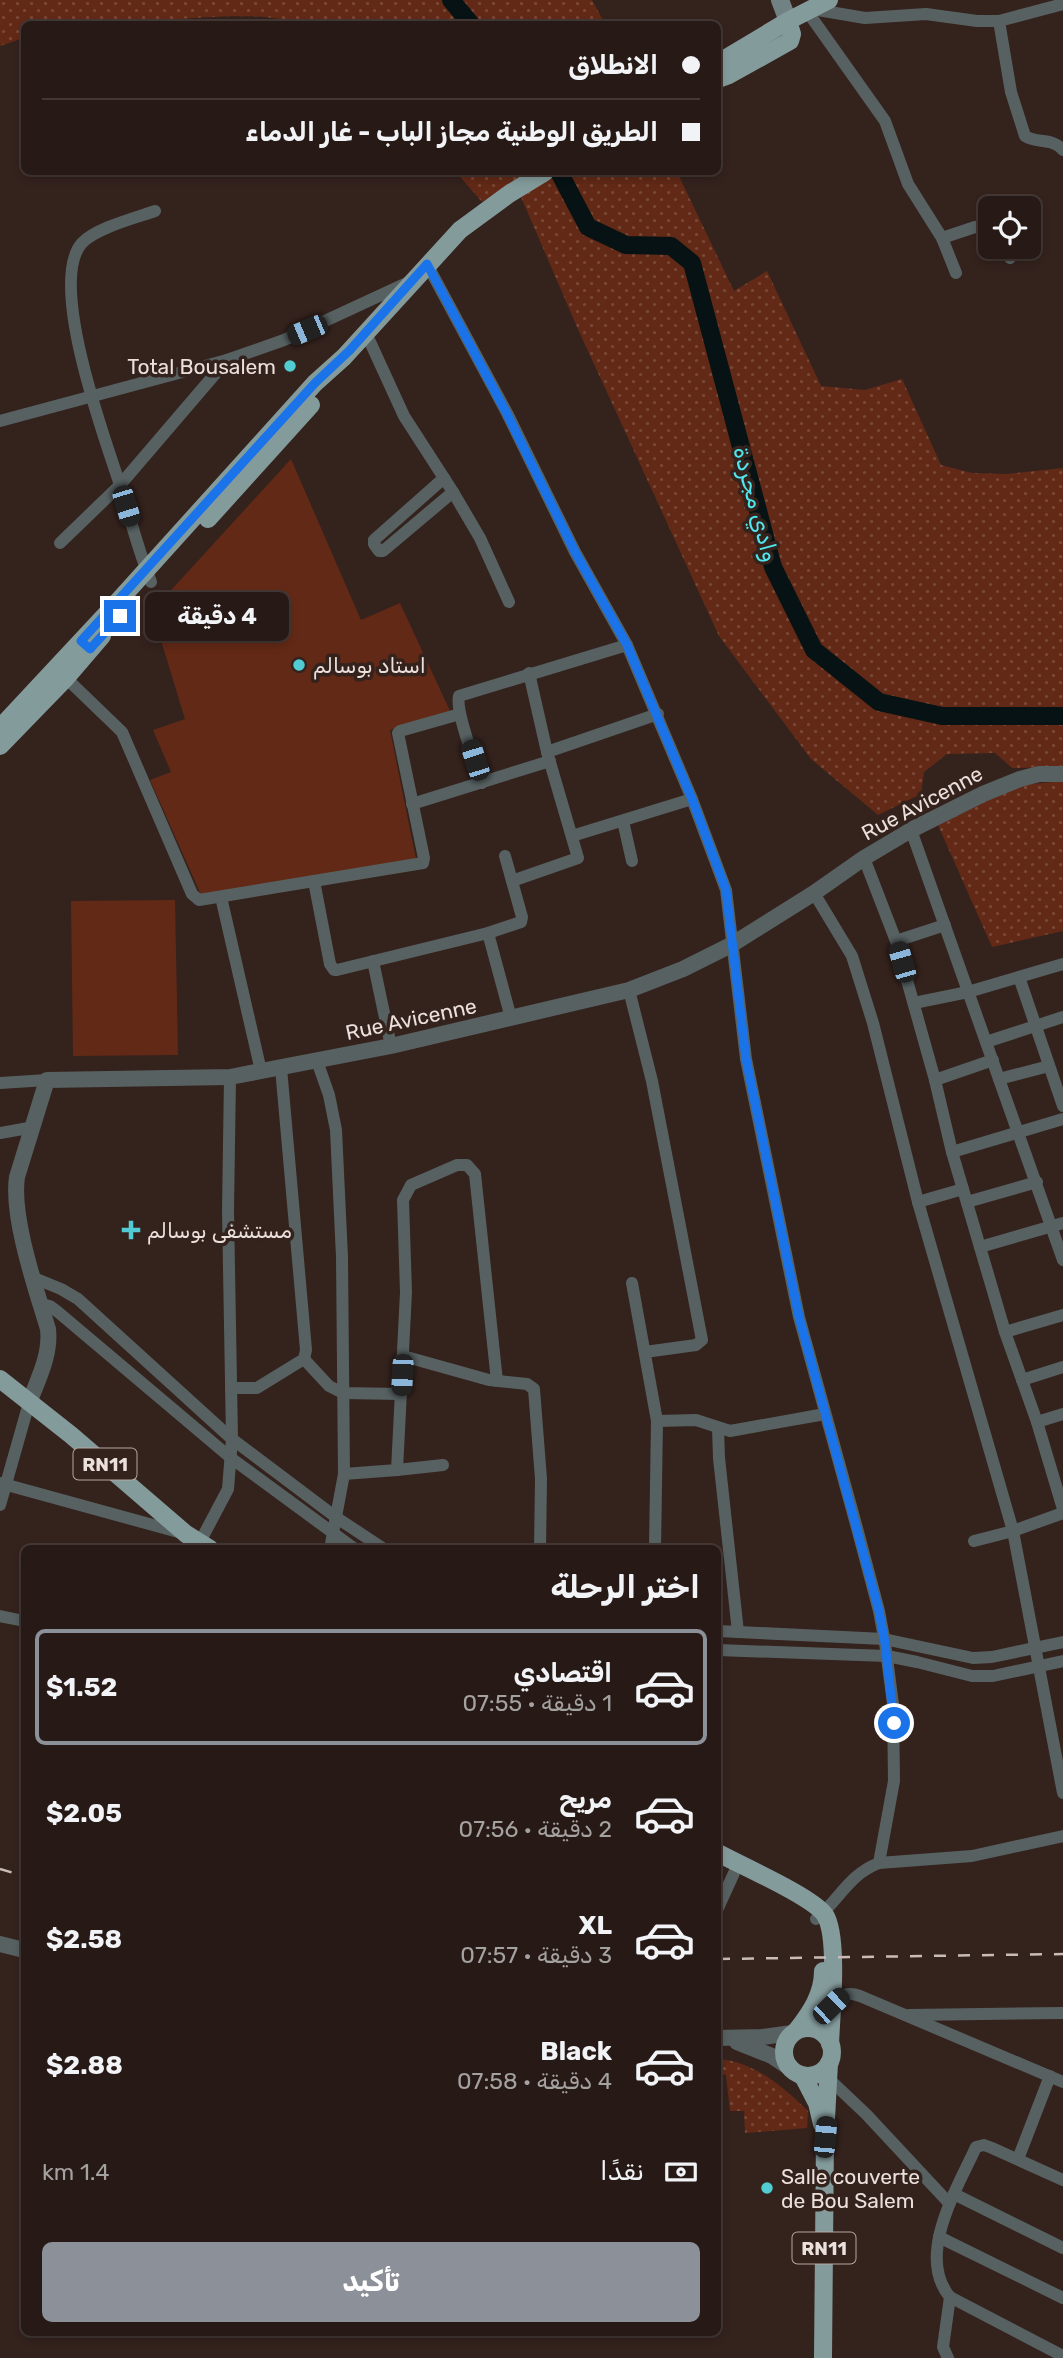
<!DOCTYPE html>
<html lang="ar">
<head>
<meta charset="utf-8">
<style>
  :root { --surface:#271a16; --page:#2f231f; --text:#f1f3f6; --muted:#a4a1a1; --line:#433835; --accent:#8c9099 }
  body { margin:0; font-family:Rubik,"Noto Naskh Arabic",sans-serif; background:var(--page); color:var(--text); direction:rtl; height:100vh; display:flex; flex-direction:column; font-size:26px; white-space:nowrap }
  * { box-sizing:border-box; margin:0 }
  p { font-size:23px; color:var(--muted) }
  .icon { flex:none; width:38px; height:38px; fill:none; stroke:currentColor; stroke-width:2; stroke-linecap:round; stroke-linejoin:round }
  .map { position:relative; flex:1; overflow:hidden; direction:ltr }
  .panel { position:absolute; left:21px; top:1545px; width:700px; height:791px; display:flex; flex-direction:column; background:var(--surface); border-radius:10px; box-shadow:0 4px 10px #0003,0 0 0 2px var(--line); direction:rtl }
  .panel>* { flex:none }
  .top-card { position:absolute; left:21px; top:21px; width:700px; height:154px; border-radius:10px; box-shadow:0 4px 10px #0003,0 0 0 2px var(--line); direction:rtl; display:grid; align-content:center; height:154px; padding:0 21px; background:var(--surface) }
  .controls { position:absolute; left:978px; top:196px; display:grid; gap:14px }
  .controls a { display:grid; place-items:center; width:63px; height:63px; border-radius:10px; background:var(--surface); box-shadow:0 4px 10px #0003,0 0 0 2px var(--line); font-size:35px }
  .end { position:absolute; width:32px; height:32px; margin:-16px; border:9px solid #1a73e8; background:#fff; box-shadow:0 0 0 4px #fff }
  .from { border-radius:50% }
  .bubble { position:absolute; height:49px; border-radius:10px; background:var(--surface); box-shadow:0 4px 10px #0003,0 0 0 2px var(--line); font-size:23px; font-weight:700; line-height:49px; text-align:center; direction:rtl }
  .car { position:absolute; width:21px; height:42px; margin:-21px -10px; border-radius:9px; box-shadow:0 0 5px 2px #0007; background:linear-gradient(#222 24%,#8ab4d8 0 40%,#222 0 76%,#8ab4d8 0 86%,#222 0) }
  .top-card b { display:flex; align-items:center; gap:24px; height:66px; font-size:26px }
  .top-card b+b { border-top:2px solid var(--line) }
  .top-card i { width:18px; height:18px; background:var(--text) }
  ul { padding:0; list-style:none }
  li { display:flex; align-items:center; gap:21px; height:116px; margin:0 14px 10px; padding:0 7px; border:4px solid transparent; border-radius:10px }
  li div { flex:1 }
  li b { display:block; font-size:26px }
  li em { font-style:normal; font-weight:700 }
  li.active { border-color:var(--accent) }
  li>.icon { width:63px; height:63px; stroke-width:1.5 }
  h2 { padding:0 21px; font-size:32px; line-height:84px }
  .pay { display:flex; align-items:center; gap:18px; height:77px; padding:0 21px; font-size:26px }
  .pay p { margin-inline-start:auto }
  .action { display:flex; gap:14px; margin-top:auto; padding:14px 21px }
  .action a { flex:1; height:80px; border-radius:10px; background:var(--accent); color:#fff; font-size:28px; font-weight:700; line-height:80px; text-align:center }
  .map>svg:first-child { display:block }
  .grass { fill:url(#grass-dots) }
  .pitch { fill:#622916 }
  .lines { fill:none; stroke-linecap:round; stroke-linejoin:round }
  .river { stroke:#061213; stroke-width:18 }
  .minor { stroke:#576162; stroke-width:12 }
  .tertiary { stroke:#576162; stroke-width:16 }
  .secondary { stroke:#718282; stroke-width:18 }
  .primary { stroke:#849b9c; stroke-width:18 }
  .rail { stroke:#c9bcb7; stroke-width:2.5; stroke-dasharray:12 12; stroke-linecap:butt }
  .route { stroke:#1a73e8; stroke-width:9 }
  .poi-dot { fill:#51ccd2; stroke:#34221d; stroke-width:2.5 }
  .labels { text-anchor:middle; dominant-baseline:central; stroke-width:7; stroke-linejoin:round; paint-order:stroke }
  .shield { fill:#34221d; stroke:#b5a7a3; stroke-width:2 }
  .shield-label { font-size:19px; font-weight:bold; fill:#ece0dc }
  .poi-label { font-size:21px; fill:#ece0dc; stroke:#34221d; text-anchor:start }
  .street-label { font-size:21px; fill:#ece0dc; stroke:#34221d }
  .water-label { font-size:23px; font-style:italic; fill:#4ee7ee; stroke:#34221d }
</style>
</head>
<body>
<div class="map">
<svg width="1063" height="2358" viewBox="0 0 1063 2358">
  <defs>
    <pattern id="grass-dots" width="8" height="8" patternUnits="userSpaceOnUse" patternTransform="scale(1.75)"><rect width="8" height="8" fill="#622916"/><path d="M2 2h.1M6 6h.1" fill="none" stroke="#794837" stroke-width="1.8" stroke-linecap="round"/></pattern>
  </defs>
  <rect width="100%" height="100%" fill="#34221d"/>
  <g class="grass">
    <path d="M0 0H592L605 24H296C263 7 153 23 110 24 82 25 53 24 24 24V38L0 46Z"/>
    <path d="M456 172H677L734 291 767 271 821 386 865 390 902 379 941 465 972 473 1007 474 1063 468V767L1012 768 995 753 947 754 924 772 921 794 878 815 811 759 719 636 577 327 515 183 482 202Z"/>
    <path d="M1063 781V931L992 947 938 825 987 799 1022 785Z"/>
    <path d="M718 2059C755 2062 782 2086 808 2111L807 2128 745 2133 744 2111H730L726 2075 721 2074Z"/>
  </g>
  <g class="pitch">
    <path d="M291 459 361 620 400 603 450 711 390 730 416 859 202 897 150 780 171 772 153 730 185 719 152 611Z"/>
    <path d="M175 900 178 1055 73 1056 71 901Z"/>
  </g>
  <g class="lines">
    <g class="river">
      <path d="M451 0 471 24"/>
      <path d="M559 172 588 227 626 245 671 246 692 263 773 567 814 650 879 702 942 716H1063"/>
    </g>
    <g class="minor">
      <path d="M812 9 865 18 926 14 977 21H999L1063 4"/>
      <path d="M807 11 885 121 908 184 942 238 956 273"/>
      <path d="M999 21 1011 92 1025 136C1037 144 1051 137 1063 150"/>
      <path d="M942 238 975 227 990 225"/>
      <path d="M1006 247 1010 258"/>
      <path d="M427 264 507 413 575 552 627 645 692 799 726 890 746 1059 799 1317 857 1528 879 1611 885 1643 893 1704 894 1781 879 1863"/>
      <path d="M366 333 404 416 453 492 480 538 509 602"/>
      <path d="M0 421 227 360 284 340 409 282"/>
      <path d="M444 478 374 540V544L379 551H383L453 492"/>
      <path d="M60 543 120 485 227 360"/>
      <path d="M151 582C138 550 130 517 120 485 105 439 47 282 82 243 96 228 135 218 155 211"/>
      <path d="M66 678 122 732 192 894 199 900 423 863 424 858 398 733 400 731 460 714"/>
      <path d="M547 752 658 714"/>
      <path d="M482 783C476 764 455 712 459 696L627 645"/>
      <path d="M412 804 550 761"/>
      <path d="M623 821 632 861"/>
      <path d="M911 830 1063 1260"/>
      <path d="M572 836 692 799"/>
      <path d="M864 858 896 941 935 1080 952 1152 1005 1332 1037 1422 1063 1509"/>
      <path d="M314 881 330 964 334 970H337L488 933 521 922 522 917 505 856"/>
      <path d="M512 881 578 858 547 752 529 673"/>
      <path d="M814 893 852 956 873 1023 918 1202 1013 1531 1063 1793"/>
      <path d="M221 897 261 1071"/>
      <path d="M488 933 511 1018"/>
      <path d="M896 941 945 925"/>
      <path d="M373 961 391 1046"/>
      <path d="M1019 977 1063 1106"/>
      <path d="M629 990 652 1081 701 1335 702 1340 696 1345 645 1352"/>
      <path d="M914 1003 968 992 1063 964"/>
      <path d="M986 1042 1063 1017"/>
      <path d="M317 1061 329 1095 336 1130 342 1257 344 1474 330 1549"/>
      <path d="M999 1079 1049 1066"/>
      <path d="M935 1080 993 1060"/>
      <path d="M0 1083 47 1080"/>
      <path d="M0 1133 34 1127"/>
      <path d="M952 1152 1063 1119"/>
      <path d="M918 1202 963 1189"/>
      <path d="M967 1202 1037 1182"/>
      <path d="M980 1247 1063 1223"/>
      <path d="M34 1278 61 1289 78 1299 232 1439 337 1518 384 1549"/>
      <path d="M632 1283 657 1421 655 1549"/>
      <path d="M41 1304 50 1306 58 1312 231 1458 355 1549"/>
      <path d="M1005 1332 1063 1315"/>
      <path d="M403 1356 489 1380 527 1384 534 1389 541 1479 540 1549"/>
      <path d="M304 1359 329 1386 343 1393 401 1394"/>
      <path d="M1022 1380 1063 1367"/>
      <path d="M231 1388H257L304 1359 306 1350 281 1068"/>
      <path d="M657 1421 696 1420 730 1431 825 1414"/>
      <path d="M1037 1422 1063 1414"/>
      <path d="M718 1428 719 1458 738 1632"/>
      <path d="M397 1470 443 1465"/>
      <path d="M344 1474 397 1470 406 1292 403 1200 411 1185 457 1165H467L475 1174 497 1381"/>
      <path d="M0 1483 182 1533"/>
      <path d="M0 1505 29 1403"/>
      <path d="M974 1541 1013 1531 1063 1513"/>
      <path d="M200 1542 228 1489 232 1439 228 1211 230 1077"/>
      <path d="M0 1616 24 1621"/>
      <path d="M718 1631 884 1639 973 1658 992 1657 1063 1642"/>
      <path d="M718 1650 887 1656 917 1662 972 1676H993L1063 1661"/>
      <path d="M718 1908 734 1873"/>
      <path d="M816 1919C840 1899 848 1875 879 1863L972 1856 1063 1836"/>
      <path d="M831 2005C841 1996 846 1991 860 1996L1063 2082"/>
      <path d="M909 2015 1063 2013"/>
      <path d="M829 2079 866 2114 949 2203"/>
      <path d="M1018 2159 1050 2076"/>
      <path d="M1063 2180 992 2148 984 2145 976 2147C958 2187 915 2256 950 2297L1063 2356"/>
      <path d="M954 2194 1063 2248"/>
      <path d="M939 2237 1063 2298"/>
      <path d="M948 2358 943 2347 950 2297"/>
    </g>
    <g class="tertiary">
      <path d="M29 1403C38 1379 51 1355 48 1329 36 1289 11 1217 17 1177L47 1080 230 1077 391 1046 629 990 683 969 731 945 814 893 864 858 911 830 983 794 1020 779 1039 774H1063"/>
      <path d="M0 1944 24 1950"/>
      <path d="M718 2038 762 2037 792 2033"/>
      <path d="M737 2042 772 2056 790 2068"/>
    </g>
    <path class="secondary" d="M780 0 788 21"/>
    <g class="primary">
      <path d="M718 63 788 21 829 0"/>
      <path d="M718 79 729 75 790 41 792 34 788 21"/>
      <path d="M208 519 311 405"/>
      <path d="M0 728 112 608 315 383 344 357 460 230 509 194 545 172"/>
      <path d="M0 746 66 678 102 636"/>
      <path d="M0 1379 71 1435 186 1534 210 1549"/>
      <path d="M718 1853C740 1865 813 1897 825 1915 839 1936 831 2017 830 2044"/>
      <circle cx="808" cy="2052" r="24"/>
      <path d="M797 2030C811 2012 823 1994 823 1971"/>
      <path d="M803 2076 817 2103 822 2124"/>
      <path d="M823 2358 825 2137 829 2063"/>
    </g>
    <g class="rail">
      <path d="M0 1869 24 1876"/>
      <path d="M718 1959 1063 1954"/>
    </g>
  </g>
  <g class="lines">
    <path class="route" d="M120 616 90 649 81 641 315 383 350 350 427 264 507 414 575 552 627 645 692 799 726 890 746 1059 799 1317 879 1611 885 1643 894 1723"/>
  </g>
  <g class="poi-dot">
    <circle cx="290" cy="366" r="7"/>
    <circle cx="299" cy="665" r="7"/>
    <path d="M127.5 1219.5h7v7h7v7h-7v7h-7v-7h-7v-7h7z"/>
    <circle cx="767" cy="2188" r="7"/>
  </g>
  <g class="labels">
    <g class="shield">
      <rect x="73.5" y="1448.5" width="63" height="31" rx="5"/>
      <rect x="792.5" y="2232.5" width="63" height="31" rx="5"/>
    </g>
    <g class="shield-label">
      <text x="105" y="1464">RN11</text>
      <text x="824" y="2248">RN11</text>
    </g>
    <g class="poi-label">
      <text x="276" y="366" text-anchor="end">Total Bousalem</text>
      <text x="313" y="665">استاد بوسالم</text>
      <text x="147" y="1230">مستشفى بوسالم</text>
      <text x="781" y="2176">Salle couverte<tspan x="781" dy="24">de Bou Salem</tspan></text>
    </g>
    <g class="street-label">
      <text transform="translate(922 803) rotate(-28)">Rue Avicenne</text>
      <text transform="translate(411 1019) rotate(-12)">Rue Avicenne</text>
    </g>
    <g class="water-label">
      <text transform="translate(756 504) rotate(75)">وادي مجردة</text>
    </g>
  </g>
</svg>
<div class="controls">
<a><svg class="icon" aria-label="locate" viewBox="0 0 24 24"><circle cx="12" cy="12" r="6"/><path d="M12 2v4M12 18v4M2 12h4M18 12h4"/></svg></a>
</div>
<i class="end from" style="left:894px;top:1723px"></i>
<i class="end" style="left:120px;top:616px"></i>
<div class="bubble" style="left:145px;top:592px;width:144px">4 دقيقة</div>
<i class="car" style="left:307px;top:330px;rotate:247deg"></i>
<i class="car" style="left:126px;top:506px;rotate:163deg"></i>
<i class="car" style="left:475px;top:760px;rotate:342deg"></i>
<i class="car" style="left:902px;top:962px;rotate:344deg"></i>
<i class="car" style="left:402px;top:1375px;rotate:183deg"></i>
<i class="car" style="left:831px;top:2006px;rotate:46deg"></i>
<i class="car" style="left:825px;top:2137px;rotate:5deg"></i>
<div class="top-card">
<b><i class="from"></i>الانطلاق</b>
<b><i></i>الطريق الوطنية مجاز الباب - غار الدماء</b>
</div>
<section class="panel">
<h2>اختر الرحلة</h2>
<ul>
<li class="active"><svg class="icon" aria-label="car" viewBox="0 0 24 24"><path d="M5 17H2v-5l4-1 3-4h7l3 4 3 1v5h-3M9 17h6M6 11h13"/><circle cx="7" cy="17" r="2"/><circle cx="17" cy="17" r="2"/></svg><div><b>اقتصادي</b><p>1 دقيقة · 07:55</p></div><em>$1.52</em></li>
<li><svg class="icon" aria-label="car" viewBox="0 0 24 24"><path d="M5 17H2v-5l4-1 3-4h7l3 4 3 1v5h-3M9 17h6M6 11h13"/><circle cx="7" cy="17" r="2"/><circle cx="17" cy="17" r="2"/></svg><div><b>مريح</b><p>2 دقيقة · 07:56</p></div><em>$2.05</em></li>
<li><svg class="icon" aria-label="car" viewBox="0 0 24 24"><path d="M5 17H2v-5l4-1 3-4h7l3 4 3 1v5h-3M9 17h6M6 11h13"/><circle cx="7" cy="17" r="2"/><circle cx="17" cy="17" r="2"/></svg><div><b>XL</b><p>3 دقيقة · 07:57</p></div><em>$2.58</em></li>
<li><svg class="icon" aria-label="car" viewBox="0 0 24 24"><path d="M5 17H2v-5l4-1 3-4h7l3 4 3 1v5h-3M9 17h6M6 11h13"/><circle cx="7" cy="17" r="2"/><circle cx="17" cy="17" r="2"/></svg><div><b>Black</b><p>4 دقيقة · 07:58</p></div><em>$2.88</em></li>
</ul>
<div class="pay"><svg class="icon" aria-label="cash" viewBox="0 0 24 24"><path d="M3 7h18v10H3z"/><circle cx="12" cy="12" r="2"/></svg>نقدًا<p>1.4 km</p></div>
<div class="action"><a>تأكيد</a></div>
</section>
</div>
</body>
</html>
